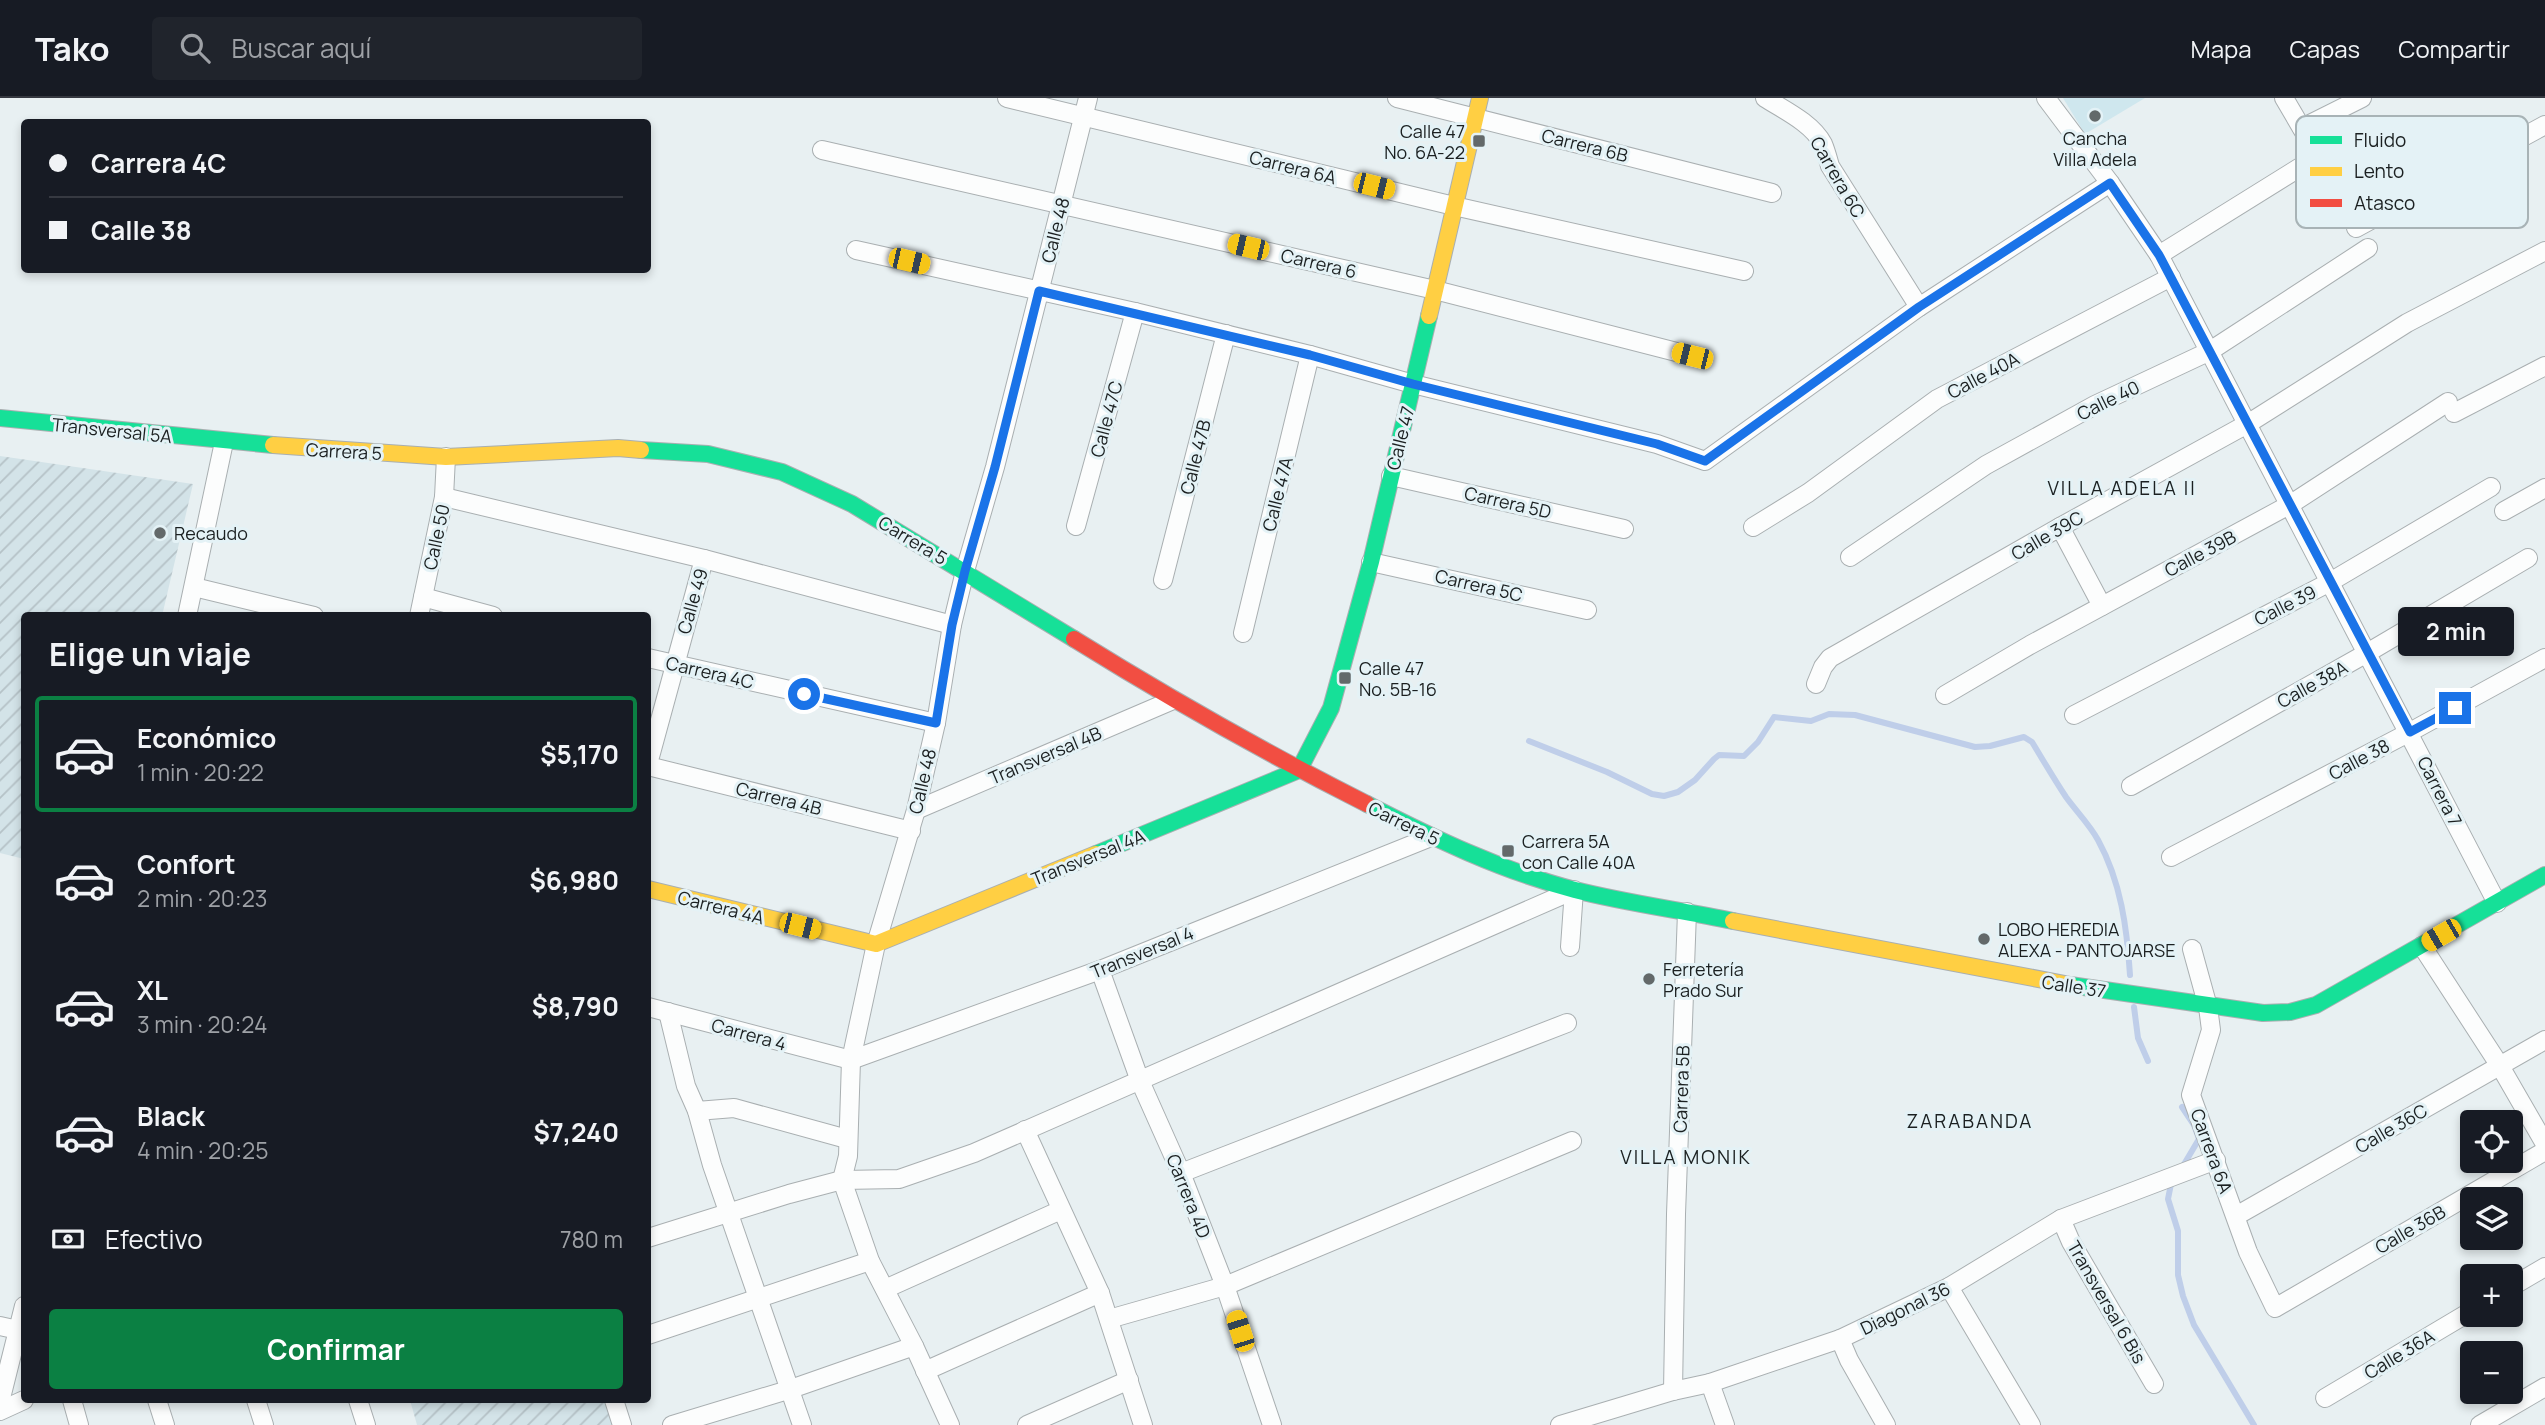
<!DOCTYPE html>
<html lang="es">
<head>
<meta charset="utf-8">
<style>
  :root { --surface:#171b24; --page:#20242c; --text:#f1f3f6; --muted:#9ea1a6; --line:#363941; --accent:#0b8043 }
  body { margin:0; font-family:Manrope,sans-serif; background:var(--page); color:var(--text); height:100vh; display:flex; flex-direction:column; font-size:26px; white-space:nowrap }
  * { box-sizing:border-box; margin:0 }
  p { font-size:23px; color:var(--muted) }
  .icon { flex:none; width:38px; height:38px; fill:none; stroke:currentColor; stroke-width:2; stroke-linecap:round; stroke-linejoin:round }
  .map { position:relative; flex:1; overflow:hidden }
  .drawer { position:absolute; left:21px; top:514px; width:630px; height:791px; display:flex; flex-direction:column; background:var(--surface); border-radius:7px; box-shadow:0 4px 10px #0003 }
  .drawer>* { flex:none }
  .top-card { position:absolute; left:21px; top:21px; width:630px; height:154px; border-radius:7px; box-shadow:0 4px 10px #0003; display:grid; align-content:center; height:154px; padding:0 28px; background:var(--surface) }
  .fabs { position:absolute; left:2460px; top:1012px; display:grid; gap:14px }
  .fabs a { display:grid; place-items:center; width:63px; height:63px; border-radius:7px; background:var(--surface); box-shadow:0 4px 10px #0003; font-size:35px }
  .end { position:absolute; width:32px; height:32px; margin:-16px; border:9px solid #1a73e8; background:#fff; box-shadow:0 0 0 4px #fff }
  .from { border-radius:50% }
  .bubble { position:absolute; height:49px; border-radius:7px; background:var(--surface); box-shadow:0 4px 10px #0003; font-size:23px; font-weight:700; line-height:49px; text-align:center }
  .car { position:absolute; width:21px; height:42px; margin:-21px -10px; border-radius:9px; box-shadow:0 0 5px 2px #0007; background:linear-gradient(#f5c518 24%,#345 0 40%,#f5c518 0 76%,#345 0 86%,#f5c518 0) }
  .top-card b { display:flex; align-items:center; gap:24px; height:66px; font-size:26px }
  .top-card b+b { border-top:2px solid var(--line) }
  .top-card i { width:18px; height:18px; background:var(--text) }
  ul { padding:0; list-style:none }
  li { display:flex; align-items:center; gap:21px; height:116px; margin:0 14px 10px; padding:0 14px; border:4px solid transparent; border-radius:7px }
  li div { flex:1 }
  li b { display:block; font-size:26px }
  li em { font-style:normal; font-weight:700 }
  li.selected { border-color:var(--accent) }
  li>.icon { width:63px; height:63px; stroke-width:1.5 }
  h2 { padding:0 28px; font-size:32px; line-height:84px }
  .pay { display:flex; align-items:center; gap:18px; height:77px; padding:0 28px; font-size:26px }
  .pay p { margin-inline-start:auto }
  .button { display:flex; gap:14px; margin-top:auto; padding:14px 28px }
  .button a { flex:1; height:80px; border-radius:7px; background:var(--accent); color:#fff; font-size:28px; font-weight:700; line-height:80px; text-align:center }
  header { display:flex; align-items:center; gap:42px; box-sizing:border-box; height:98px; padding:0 35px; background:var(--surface); border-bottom:2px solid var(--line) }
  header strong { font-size:33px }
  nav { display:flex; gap:38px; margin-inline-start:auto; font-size:24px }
  .search { width:490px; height:63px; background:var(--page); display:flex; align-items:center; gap:18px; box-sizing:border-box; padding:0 24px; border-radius:7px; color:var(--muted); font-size:26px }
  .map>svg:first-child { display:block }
  .industrial { fill:url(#industrial-furrows) }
  .pitch { fill:#cfe7ee }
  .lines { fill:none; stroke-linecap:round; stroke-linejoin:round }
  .stream { stroke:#bfcee9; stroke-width:6 }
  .street-casing { stroke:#a9afb1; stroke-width:20 }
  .fast-casing { stroke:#a9afb1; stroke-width:18 }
  .slow-casing { stroke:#a9afb1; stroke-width:18 }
  .jam-casing { stroke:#a9afb1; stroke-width:18 }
  .street { stroke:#fcfdfd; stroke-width:18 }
  .fast { stroke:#16e098; stroke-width:16 }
  .slow { stroke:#ffcf43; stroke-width:16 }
  .jam { stroke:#f24e42; stroke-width:16 }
  .route { stroke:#1a73e8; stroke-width:9 }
  .poi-dot { fill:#63696a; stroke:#e4f2f6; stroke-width:2.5 }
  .labels { text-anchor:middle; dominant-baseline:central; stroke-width:6; stroke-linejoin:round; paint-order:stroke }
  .poi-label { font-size:18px; fill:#1b2021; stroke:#e4f2f6; text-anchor:start }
  .street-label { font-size:18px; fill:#1b2021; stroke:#e4f2f6 }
  .neighbourhood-label { font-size:19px; letter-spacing:2px; fill:#1b2021; stroke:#e4f2f6 }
  .key { fill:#e4f2f6; stroke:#a8b3b6; stroke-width:2 }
  .key-label { font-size:19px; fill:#1b2021 }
</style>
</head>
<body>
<header>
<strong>Tako</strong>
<div class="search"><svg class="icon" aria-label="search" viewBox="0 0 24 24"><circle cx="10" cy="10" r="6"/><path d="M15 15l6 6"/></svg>Buscar aquí</div>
<nav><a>Mapa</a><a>Capas</a><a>Compartir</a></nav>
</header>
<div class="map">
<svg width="2545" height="1327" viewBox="0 0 2545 1327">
  <defs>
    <pattern id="industrial-furrows" width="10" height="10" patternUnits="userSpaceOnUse" patternTransform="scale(1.75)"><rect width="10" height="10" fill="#d3e3e8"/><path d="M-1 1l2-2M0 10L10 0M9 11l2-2" fill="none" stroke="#b5c2c7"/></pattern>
  </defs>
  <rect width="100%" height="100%" fill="#e8f0f2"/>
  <g class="industrial">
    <path d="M0 358 193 386 162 518H24V761L0 755Z"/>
    <path d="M410 1302H608L615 1327H417Z"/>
  </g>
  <path class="pitch" d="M2063 0H2145L2085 36Z"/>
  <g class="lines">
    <g class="stream">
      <path d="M1529 643 1607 674 1652 696 1664 698 1678 694 1695 682 1714 661 1719 657 1744 658 1758 644 1774 619 1811 623 1829 616 1855 617 1975 649 1990 648 2024 639 2032 644C2043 662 2054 681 2066 699 2076 713 2090 727 2098 742 2121 784 2127 830 2130 877"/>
      <path d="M2134 909 2138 940 2148 963"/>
      <path d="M2182 1009 2194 1027 2199 1041 2183 1068"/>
      <path d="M2172 1081 2168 1101 2178 1133V1177L2183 1198 2194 1227 2254 1327"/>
    </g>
    <defs>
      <g id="street">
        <path d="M1007 0 1454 108 1744 173"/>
        <path d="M1397 0 1772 95"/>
        <path d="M1765 0C1784 12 1812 25 1823 46 1826 53 1828 61 1830 68L1919 209"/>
        <path d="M2046 0 2110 85 2159 157 2497 805"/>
        <path d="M2302 30 2362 0"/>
        <path d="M822 52 1435 192 1692 258"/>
        <path d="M2356 130 2545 27"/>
        <path d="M856 152 1135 214 1310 257 1413 286 1657 346 1705 363 1919 209 2110 85"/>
        <path d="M2159 157 2318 58 2284 0"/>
        <path d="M2454 315 2545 268"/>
        <path d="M1391 378 1624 431"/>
        <path d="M444 399 704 461 952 527"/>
        <path d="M2504 413 2545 390"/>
        <path d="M1076 428 1135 214"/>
        <path d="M1753 429 1808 395 1937 301 2171 179"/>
        <path d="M2060 429 2102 508"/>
        <path d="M1850 459 1986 367 2095 307 2210 253 2368 150"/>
        <path d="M1371 464 1587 512"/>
        <path d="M1163 482 1226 236"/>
        <path d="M194 489 314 518"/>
        <path d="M423 499 493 518"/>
        <path d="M187 518 224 344"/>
        <path d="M419 518 444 399 446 359"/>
        <path d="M1243 535 1310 257"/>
        <path d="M648 560 936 625"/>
        <path d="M1816 586 1823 569 1830 560 2060 429 2249 325 2407 225 2545 153"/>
        <path d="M1945 597 2030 547 2291 406 2448 304"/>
        <path d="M2074 617 2330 484 2491 389"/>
        <path d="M648 666 704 461"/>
        <path d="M648 668 911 733"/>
        <path d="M2131 688 2367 555 2528 460"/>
        <path d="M916 712 1173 602"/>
        <path d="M2171 759 2410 634 2545 560"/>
        <path d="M2422 848 2500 968 2545 1046"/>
        <path d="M2192 851 2208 909 2211 932 2191 997 2248 1154 2275 1210 2545 1053"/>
        <path d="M1100 872 1140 983 1181 1075 1225 1188 1272 1327"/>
        <path d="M648 909 851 962 1100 872 1431 739"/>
        <path d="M668 914 686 988 697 1013 712 1067 802 1327"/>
        <path d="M697 1013 734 1010 847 1041"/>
        <path d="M1025 1032 1100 1195 1143 1327"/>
        <path d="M1181 1075 1567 925"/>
        <path d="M2236 1118 2545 942"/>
        <path d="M2061 1121 2071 1144 2154 1286"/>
        <path d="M648 1140 789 1096 842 1082 899 1081 974 1055 1574 792 1570 849"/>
        <path d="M1949 1189 2031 1327"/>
        <path d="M2511 1189 2545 1169"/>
        <path d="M885 1191 1061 1112"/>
        <path d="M1109 1221 1225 1188 1572 1043"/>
        <path d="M0 1228 18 1232"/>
        <path d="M648 1237 870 1163"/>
        <path d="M1840 1241 1849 1262 1886 1327"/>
        <path d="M925 1273 1100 1195"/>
        <path d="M1710 1285 1725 1327"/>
        <path d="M1673 1293 1676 1116 1687 814"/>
        <path d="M2325 1300 2473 1212"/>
        <path d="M72 1302 79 1327"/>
        <path d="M157 1302 165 1327"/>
        <path d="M256 1302 264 1327"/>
        <path d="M358 1302 366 1327"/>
        <path d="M614 1302 622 1327"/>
        <path d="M0 1304 24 1208"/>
        <path d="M0 1313 24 1302"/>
        <path d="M672 1327 788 1292 914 1248"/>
        <path d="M950 1327 914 1248 870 1163 842 1082 848 1058 851 962 876 846 916 712 936 625 952 527 965 473 995 369 1088 0"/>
        <path d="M1027 1327 1129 1282"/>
        <path d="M1560 1327 1673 1293 1710 1285 1840 1241 1949 1189 2061 1121 2216 1062"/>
        <path d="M2480 1327 2545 1289"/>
      </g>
      <g id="fast">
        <path d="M0 320 273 347"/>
        <path d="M641 352 708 356 782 374 852 406 1074 541"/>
        <path d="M1299 672 1331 610 1371 464 1429 218"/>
        <path d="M1367 706C1433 740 1502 773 1575 792 1626 805 1680 812 1733 823"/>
        <path d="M1096 756 1299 672"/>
        <path d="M2070 887 2263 915 2290 914 2316 907 2545 777"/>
      </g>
      <g id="slow">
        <path d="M1429 218 1480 0"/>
        <path d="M273 347 446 359 618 350 641 352"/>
        <path d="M648 791 876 846 1096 756"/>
        <path d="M1733 823 2070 887"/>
      </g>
      <path id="jam" d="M1074 541C1169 600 1266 655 1367 706"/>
    </defs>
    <use href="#street" class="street-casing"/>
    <use href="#fast" class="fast-casing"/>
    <use href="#slow" class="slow-casing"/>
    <use href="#jam" class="jam-casing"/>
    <use href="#street" class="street"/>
    <use href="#fast" class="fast"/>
    <use href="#slow" class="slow"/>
    <use href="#jam" class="jam"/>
  </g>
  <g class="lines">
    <path class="route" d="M804 596 936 625 952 527 965 473 995 369 1039 193 1310 257 1413 286 1657 346 1705 363 1919 209 2110 85 2159 157 2410 634 2455 610"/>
  </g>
  <g class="poi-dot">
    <circle cx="2095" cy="18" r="7"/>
    <rect x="1472" y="36" width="14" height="14" rx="3.5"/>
    <circle cx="160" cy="435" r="7"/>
    <rect x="1338" y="573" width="14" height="14" rx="3.5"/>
    <rect x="1501" y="746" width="14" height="14" rx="3.5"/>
    <circle cx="1984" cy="841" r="7"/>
    <circle cx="1649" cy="881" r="7"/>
  </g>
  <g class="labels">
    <g class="poi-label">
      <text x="1465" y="33" text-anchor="end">Calle 47<tspan x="1465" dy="21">No. 6A-22</tspan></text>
      <text x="2095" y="40" text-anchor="middle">Cancha<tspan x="2095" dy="21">Villa Adela</tspan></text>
      <text x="174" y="435">Recaudo</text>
      <text x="1359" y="570">Calle 47<tspan x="1359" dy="21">No. 5B-16</tspan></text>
      <text x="1522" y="743">Carrera 5A<tspan x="1522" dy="21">con Calle 40A</tspan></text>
      <text x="1998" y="831">LOBO HEREDIA<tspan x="1998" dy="21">ALEXA - PANTOJARSE</tspan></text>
      <text x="1663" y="871">Ferretería<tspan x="1663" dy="21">Prado Sur</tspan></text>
    </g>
    <g class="street-label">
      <text transform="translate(1585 47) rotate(14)">Carrera 6B</text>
      <text transform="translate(1293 69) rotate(14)">Carrera 6A</text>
      <text transform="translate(1838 79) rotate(60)">Carrera 6C</text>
      <text transform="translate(1055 132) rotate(-76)">Calle 48</text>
      <text transform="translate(1319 165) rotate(13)">Carrera 6</text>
      <text transform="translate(1983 277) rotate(-28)">Calle 40A</text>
      <text transform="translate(2108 302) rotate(-26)">Calle 40</text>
      <text transform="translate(1106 321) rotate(-75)">Calle 47C</text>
      <text transform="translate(112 332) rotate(6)">Transversal 5A</text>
      <text transform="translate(1400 340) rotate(-76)">Calle 47</text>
      <text transform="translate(344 353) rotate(3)">Carrera 5</text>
      <text transform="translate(1195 359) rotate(-76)">Calle 47B</text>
      <text transform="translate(1277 396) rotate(-76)">Calle 47A</text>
      <text transform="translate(1508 404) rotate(13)">Carrera 5D</text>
      <text transform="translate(2047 437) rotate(-30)">Calle 39C</text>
      <text transform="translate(436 439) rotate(-78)">Calle 50</text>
      <text transform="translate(913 442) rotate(31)">Carrera 5</text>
      <text transform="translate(2200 455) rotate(-28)">Calle 39B</text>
      <text transform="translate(1479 487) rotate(13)">Carrera 5C</text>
      <text transform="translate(692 503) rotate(-74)">Calle 49</text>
      <text transform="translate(2285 507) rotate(-27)">Calle 39</text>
      <text transform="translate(710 574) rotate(13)">Carrera 4C</text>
      <text transform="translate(2312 586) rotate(-29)">Calle 38A</text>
      <text transform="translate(1045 657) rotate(-23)">Transversal 4B</text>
      <text transform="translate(2359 661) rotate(-28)">Calle 38</text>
      <text transform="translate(922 683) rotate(-77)">Calle 48</text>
      <text transform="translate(2440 693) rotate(63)">Carrera 7</text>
      <text transform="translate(779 700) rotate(14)">Carrera 4B</text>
      <text transform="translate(1404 725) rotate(26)">Carrera 5</text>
      <text transform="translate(1088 759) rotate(-22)">Transversal 4A</text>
      <text transform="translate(721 809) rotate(14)">Carrera 4A</text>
      <text transform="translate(1142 854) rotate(-22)">Transversal 4</text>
      <text transform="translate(2074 888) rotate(9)">Calle 37</text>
      <text transform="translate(749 936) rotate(15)">Carrera 4</text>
      <text transform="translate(1681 991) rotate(-88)">Carrera 5B</text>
      <text transform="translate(2391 1030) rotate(-30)">Calle 36C</text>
      <text transform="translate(2212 1053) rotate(70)">Carrera 6A</text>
      <text transform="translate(1189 1098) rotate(68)">Carrera 4D</text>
      <text transform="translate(2410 1131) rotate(-30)">Calle 36B</text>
      <text transform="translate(2107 1204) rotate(60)">Transversal 6 Bis</text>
      <text transform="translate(1905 1210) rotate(-26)">Diagonal 36</text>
      <text transform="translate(2399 1256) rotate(-31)">Calle 36A</text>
    </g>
    <g class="neighbourhood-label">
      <text x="2122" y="390">VILLA ADELA II</text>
      <text x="1970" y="1023">ZARABANDA</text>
      <text x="1686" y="1059">VILLA MONIK</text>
    </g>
  </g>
  <rect x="2296" y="18" width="232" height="112" rx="10" class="key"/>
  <rect x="2310" y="38" width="32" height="8" fill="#16e098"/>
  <rect x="2310" y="69" width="32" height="9" fill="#ffcf43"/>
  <rect x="2310" y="101" width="32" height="8" fill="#f24e42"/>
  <g class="key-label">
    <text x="2354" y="49">Fluido</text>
    <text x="2354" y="80">Lento</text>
    <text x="2354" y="112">Atasco</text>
  </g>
</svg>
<div class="fabs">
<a><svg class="icon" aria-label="locate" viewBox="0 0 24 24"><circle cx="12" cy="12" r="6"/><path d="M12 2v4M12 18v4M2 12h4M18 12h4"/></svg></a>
<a><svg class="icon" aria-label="layers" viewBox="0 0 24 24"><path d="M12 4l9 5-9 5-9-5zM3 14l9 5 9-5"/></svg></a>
<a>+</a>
<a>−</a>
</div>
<i class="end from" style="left:804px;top:596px"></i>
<i class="end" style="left:2455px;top:610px"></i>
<div class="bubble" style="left:2398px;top:509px;width:116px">2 min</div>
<i class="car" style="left:1374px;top:88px;rotate:104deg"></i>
<i class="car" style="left:1248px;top:149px;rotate:283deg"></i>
<i class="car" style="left:909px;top:163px;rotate:103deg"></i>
<i class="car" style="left:1692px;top:258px;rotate:284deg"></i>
<i class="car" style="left:800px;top:828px;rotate:104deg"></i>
<i class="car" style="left:2441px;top:837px;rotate:240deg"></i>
<i class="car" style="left:1240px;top:1233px;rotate:342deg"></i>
<div class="top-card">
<b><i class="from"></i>Carrera 4C</b>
<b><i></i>Calle 38</b>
</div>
<section class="drawer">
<h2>Elige un viaje</h2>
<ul>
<li class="selected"><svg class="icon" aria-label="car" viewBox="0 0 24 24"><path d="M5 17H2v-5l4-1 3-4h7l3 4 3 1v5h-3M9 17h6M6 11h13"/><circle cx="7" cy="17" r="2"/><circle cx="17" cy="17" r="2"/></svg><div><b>Económico</b><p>1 min · 20:22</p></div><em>$5,170</em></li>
<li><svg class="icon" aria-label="car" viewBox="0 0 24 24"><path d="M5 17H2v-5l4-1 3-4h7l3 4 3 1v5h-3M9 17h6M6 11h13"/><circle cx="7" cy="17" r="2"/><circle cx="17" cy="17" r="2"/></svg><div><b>Confort</b><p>2 min · 20:23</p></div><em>$6,980</em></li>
<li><svg class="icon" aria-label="car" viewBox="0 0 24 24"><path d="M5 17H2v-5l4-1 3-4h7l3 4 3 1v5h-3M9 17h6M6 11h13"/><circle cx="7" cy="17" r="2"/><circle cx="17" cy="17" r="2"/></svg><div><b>XL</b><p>3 min · 20:24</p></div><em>$8,790</em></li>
<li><svg class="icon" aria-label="car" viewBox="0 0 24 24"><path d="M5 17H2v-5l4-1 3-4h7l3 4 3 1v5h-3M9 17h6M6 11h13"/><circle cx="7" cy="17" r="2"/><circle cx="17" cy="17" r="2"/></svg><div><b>Black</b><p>4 min · 20:25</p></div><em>$7,240</em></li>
</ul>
<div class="pay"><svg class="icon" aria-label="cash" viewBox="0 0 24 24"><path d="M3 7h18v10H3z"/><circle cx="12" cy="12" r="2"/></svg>Efectivo<p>780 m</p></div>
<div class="button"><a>Confirmar</a></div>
</section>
</div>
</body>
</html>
